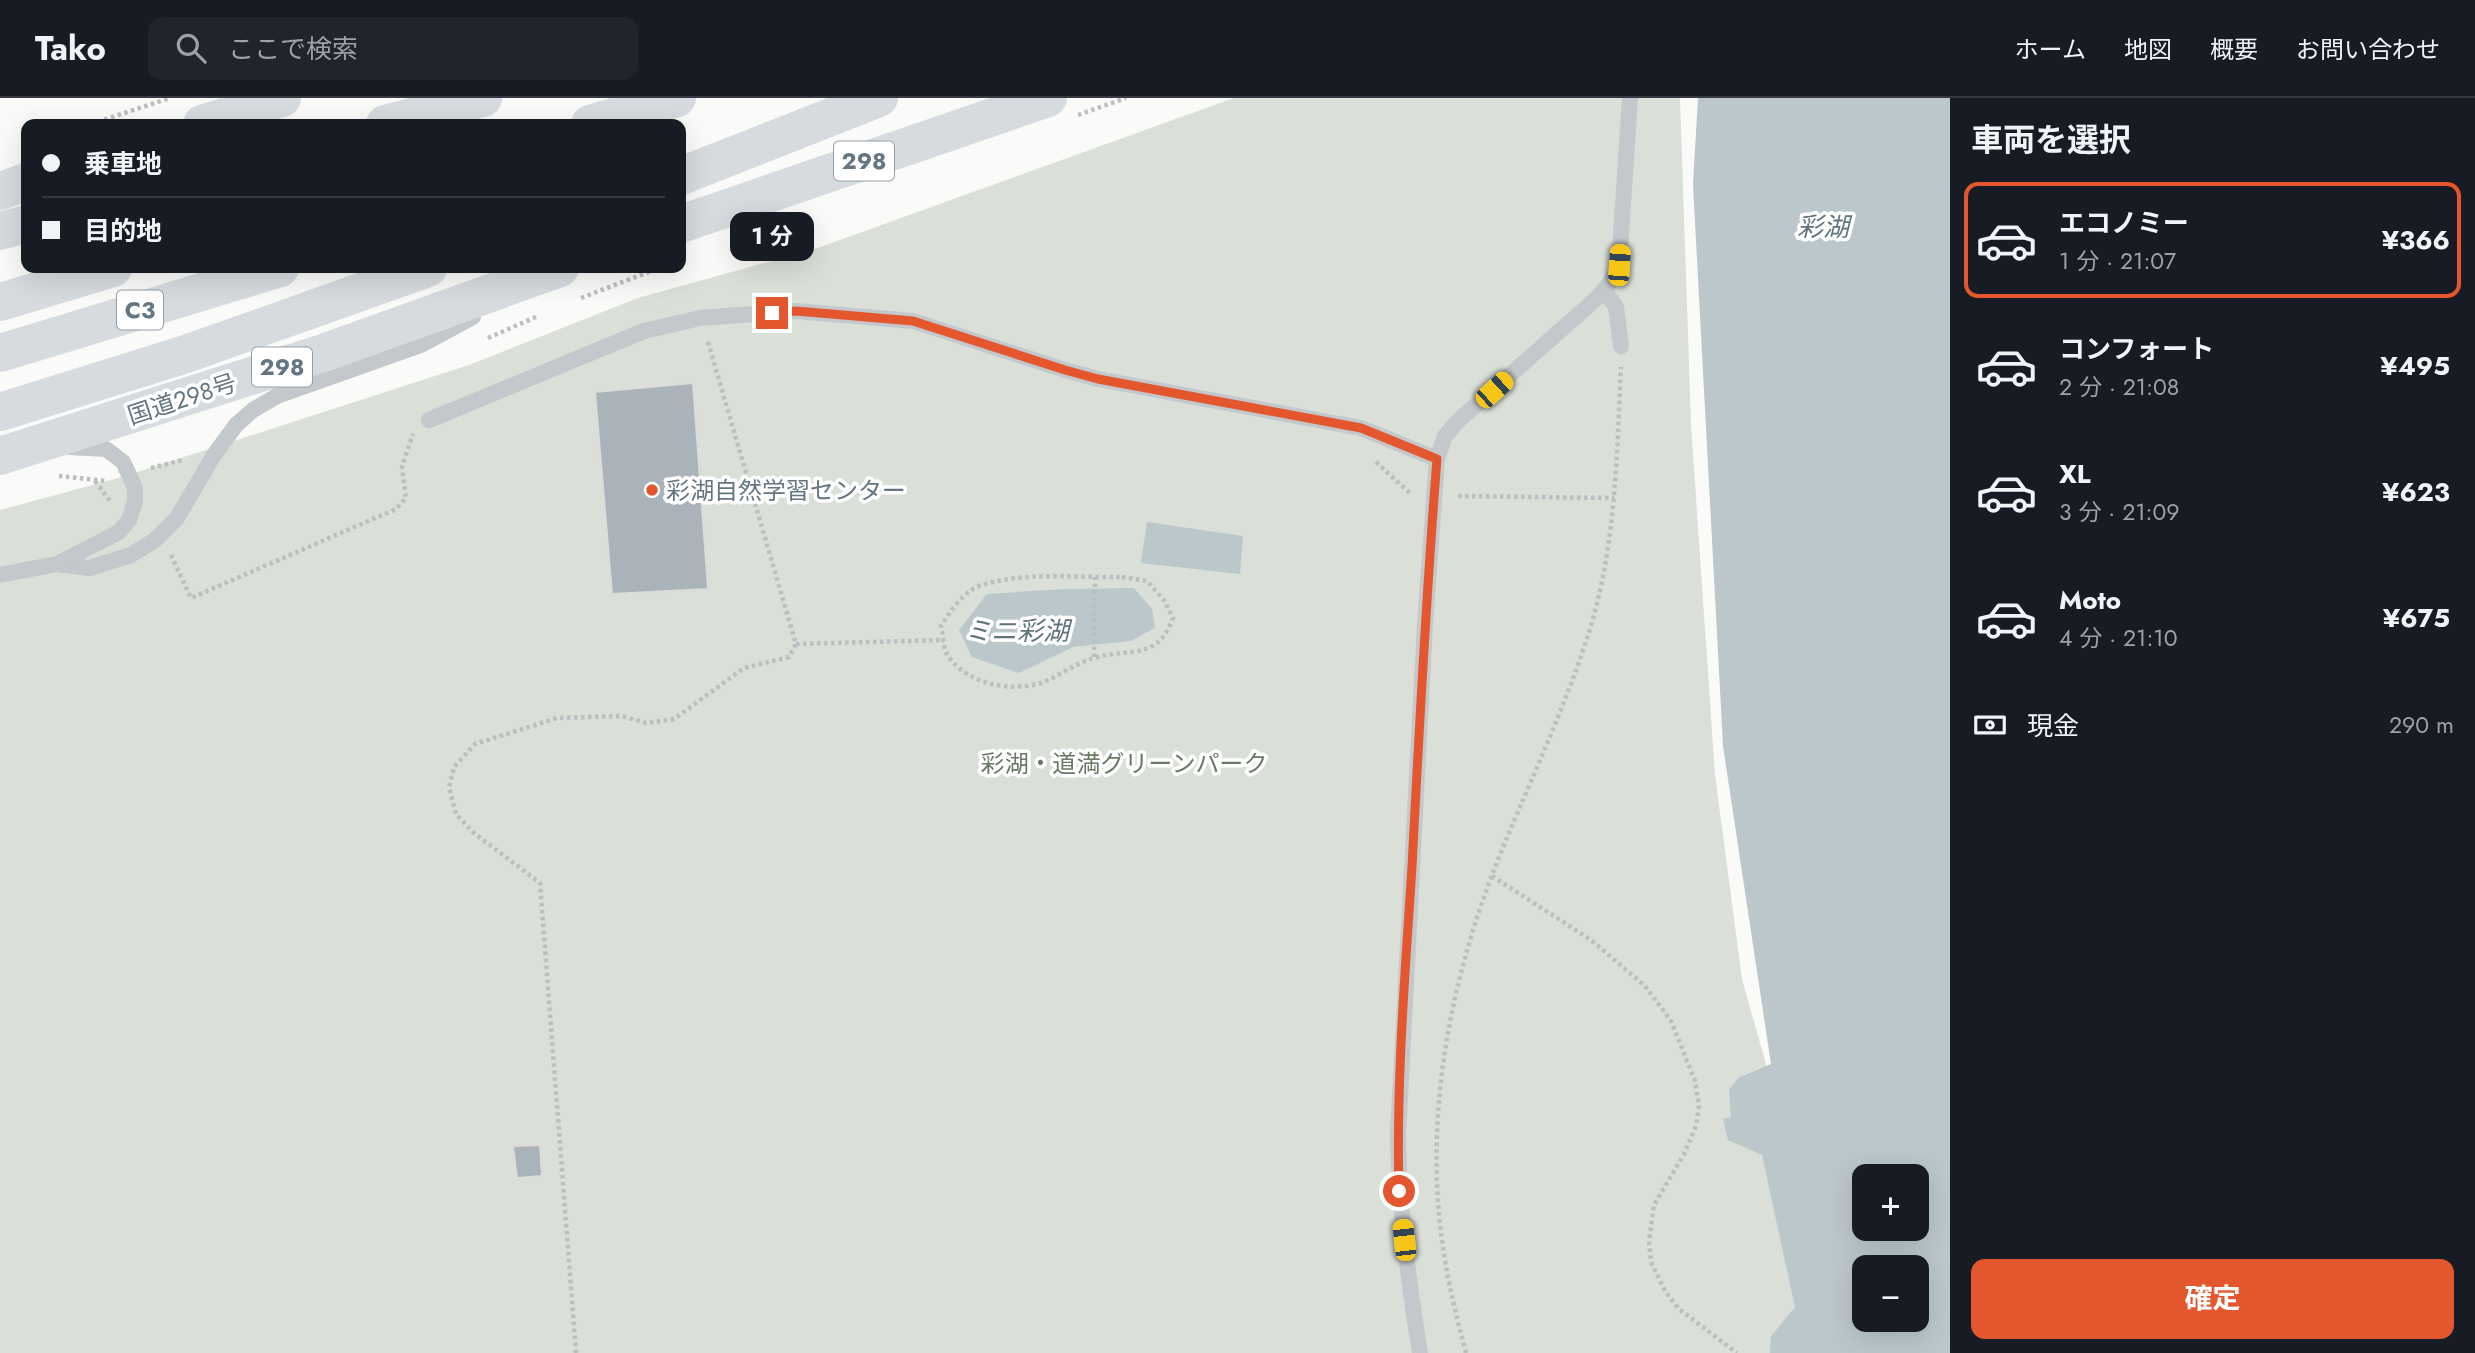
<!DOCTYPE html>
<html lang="ja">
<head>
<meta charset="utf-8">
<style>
  :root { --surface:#171b24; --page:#20242c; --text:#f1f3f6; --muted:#9ea1a6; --line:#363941; --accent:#e4572e }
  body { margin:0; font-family:Jost,"Noto Sans JP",sans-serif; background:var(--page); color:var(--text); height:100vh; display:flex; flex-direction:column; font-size:26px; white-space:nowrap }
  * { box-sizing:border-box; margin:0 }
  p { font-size:23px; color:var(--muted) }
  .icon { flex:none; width:38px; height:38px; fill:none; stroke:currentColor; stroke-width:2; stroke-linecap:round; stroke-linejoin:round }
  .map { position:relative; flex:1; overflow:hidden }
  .sheet { display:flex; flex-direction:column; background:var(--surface); width:525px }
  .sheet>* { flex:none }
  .top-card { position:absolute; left:21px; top:21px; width:665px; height:154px; border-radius:14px; box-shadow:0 7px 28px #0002; display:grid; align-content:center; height:154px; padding:0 21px; background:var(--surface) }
  .controls { position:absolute; left:1852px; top:1066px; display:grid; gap:14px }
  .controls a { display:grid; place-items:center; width:77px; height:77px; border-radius:14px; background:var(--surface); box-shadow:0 7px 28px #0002; font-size:35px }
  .end { position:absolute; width:32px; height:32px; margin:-16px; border:9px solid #e4572e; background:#fff; box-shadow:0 0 0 4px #fff }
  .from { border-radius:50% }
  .bubble { position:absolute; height:49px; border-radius:14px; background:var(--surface); box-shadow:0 7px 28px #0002; font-size:23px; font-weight:700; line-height:49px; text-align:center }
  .car { position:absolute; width:21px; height:42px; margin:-21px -10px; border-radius:9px; box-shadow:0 0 5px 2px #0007; background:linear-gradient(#f5c518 24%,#345 0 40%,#f5c518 0 76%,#345 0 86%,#f5c518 0) }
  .top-card b { display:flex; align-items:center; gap:24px; height:66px; font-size:26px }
  .top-card b+b { border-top:2px solid var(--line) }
  .top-card i { width:18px; height:18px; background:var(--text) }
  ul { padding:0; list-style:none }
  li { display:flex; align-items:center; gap:21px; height:116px; margin:0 14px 10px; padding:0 7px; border:4px solid transparent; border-radius:14px }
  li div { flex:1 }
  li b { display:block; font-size:26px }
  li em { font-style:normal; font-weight:700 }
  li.selected { border-color:var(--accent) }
  li>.icon { width:63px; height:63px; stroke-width:1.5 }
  h2 { padding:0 21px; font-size:32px; line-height:84px }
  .pay { display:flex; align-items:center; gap:18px; height:77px; padding:0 21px; font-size:26px }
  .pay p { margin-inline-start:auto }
  .action { display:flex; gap:14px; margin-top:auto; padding:14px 21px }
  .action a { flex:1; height:80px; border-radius:14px; background:var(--accent); color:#fff; font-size:28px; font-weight:700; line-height:80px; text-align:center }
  header { display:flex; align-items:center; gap:42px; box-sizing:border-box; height:98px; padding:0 35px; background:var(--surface); border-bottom:2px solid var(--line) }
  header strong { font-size:33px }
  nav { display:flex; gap:38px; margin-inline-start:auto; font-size:24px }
  .search { width:490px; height:63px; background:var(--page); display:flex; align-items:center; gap:18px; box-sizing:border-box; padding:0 24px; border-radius:14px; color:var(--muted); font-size:26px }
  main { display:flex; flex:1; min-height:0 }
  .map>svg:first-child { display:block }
  .green { fill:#dadfd7 }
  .water { fill:#bbc7cb; fill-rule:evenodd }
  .building { fill:#aab3b9; stroke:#dcdcda; stroke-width:2 }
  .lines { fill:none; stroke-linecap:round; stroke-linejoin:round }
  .path { stroke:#bbbfc2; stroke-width:4.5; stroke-dasharray:3.5 3.5; stroke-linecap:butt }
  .service { stroke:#c3c8cc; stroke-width:16 }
  .trunk { stroke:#d6dbdf; stroke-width:38 }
  .motorway { stroke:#d6dbdf; stroke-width:38 }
  .route { stroke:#e4572e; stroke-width:9 }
  .poi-dot { fill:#e4572e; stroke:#fff; stroke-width:2.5 }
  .labels { text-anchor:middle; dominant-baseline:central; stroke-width:7; stroke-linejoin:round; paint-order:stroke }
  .shield { fill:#fff; stroke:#939fa8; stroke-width:2 }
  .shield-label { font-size:23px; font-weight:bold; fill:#657683 }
  .street-label { font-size:24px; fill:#657683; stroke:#fff }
  .poi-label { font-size:24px; fill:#657683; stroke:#fff; text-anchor:start }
  .park-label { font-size:24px; fill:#687a64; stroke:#fff }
  .water-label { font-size:26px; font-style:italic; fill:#60757c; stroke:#fff }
</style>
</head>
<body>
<header>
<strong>Tako</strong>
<div class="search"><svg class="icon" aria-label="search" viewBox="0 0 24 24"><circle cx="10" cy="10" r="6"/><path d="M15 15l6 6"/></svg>ここで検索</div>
<nav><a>ホーム</a><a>地図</a><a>概要</a><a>お問い合わせ</a></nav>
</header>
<main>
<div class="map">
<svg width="1950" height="1255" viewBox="0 0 1950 1255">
  <rect width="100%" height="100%" fill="#fafaf8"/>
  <path class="green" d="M1234 0H1680L1691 327 1715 677 1742 881 1847 1255H0V412L122 379 469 267 638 200 815 151Z"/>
  <g class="water">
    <path d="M1698 0H1950V1255H1770L1771 1238 1795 1209 1762 1057 1728 1042 1723 1021 1731 1019 1729 992 1738 980 1771 966 1723 648 1693 86ZM1916 1078V1130H1864V1078ZM1916 1169V1222H1864V1169Z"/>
    <path d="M1147 424 1243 438 1240 476 1141 465Z"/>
    <path d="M1134 490 1152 511 1155 530 1131 543 1073 549 1019 575 972 559 959 532 987 496 1064 491Z"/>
  </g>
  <g class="building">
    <path d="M693 285 708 491 612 496 595 294Z"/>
    <path d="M540 1047 542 1078 517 1080 513 1048Z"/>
  </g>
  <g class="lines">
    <g class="path">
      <path d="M1078 17 1126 0"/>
      <path d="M91 26 170 0"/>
      <path d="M581 200 659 170"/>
      <path d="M488 240 538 218"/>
      <path d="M1376 364 1411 396"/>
      <path d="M151 370 183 362"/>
      <path d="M59 378 106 383"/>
      <path d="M95 383 111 404"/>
      <path d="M1458 398 1614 400"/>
      <path d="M171 457 191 500 396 411 406 400 402 368 413 336"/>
      <path d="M1122 479 1147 483 1164 502 1173 520C1157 564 1130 549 1094 560 1076 565 1059 578 1041 585 1010 595 962 585 946 554 943 547 943 535 941 528 950 514 963 494 979 488 1023 473 1076 480 1122 479Z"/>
      <path d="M796 546 944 542"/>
      <path d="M1094 559 1095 479"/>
      <path d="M1492 778 1591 842 1645 888 1671 923 1695 983 1699 1008 1696 1028 1684 1056 1654 1107 1649 1143 1651 1164 1665 1193 1679 1211 1737 1255"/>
      <path d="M576 1255 540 785 474 735 456 716 449 689 454 669 475 646 557 620 622 618 646 625 674 621 744 570 789 559 796 546 707 241"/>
      <path d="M1466 1255C1458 1224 1450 1193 1445 1162 1423 1033 1446 899 1492 777 1525 692 1567 609 1593 521 1616 439 1617 353 1621 269"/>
    </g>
    <g class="service">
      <path d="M1604 192 1616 209 1621 248"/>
      <path d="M429 322 644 233 700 220 796 213 913 223 1065 272 1098 281 1361 330 1437 361"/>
      <path d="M57 466 89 470 131 457 155 442 177 420 214 357 236 327 253 312 277 298 421 247 473 219"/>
      <path d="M0 477 57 466 119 434 129 422 135 403V390L123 364 106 351 69 349"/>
      <path d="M1420 1255C1408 1182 1399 1110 1398 1036L1425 526 1437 361 1445 338 1458 323 1597 200 1609 186 1619 167 1630 0"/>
    </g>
    <g class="trunk">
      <path d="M202 26 282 0"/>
      <path d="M0 93 26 84"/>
      <path d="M681 126 1048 0"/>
      <path d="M0 358 326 254 560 170"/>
    </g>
    <g class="motorway">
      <path d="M385 26 483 0"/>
      <path d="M590 26 677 0"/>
      <path d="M681 78 879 0"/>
      <path d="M0 133 26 126"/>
      <path d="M0 204 113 170"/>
      <path d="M0 255 280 170"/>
      <path d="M0 314 186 256 428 170"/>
    </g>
  </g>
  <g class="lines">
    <path class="route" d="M772 215 796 213 913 223 1065 272 1098 281 1361 330 1437 361C1426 497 1419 633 1412 769 1405 877 1396 985 1399 1093"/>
  </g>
  <circle class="poi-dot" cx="652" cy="392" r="7"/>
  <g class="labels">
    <g class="shield">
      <rect x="834" y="43.5" width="60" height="39" rx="5"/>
      <rect x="117" y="192.5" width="46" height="39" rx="5"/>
      <rect x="252" y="249.5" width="60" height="39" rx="5"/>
    </g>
    <g class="shield-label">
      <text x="864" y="63">298</text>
      <text x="140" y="212">C3</text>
      <text x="282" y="269">298</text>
    </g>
    <g class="street-label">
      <text transform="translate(182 301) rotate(-18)">国道298号</text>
    </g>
    <g class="poi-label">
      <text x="666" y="392">彩湖自然学習センター</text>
    </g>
    <g class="park-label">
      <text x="1124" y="665">彩湖・道満グリーンパーク</text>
    </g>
    <g class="water-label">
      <text x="1823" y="129">彩湖</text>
      <text x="1017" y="533">ミニ彩湖</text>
    </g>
  </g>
</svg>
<div class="controls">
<a>+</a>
<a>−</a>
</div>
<i class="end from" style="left:1399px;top:1093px"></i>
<i class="end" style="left:772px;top:215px"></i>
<div class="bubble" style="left:730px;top:114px;width:84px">1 分</div>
<i class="car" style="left:1619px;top:167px;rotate:4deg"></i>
<i class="car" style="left:1494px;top:292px;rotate:48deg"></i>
<i class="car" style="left:1404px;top:1142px;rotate:354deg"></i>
<div class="top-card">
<b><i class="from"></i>乗車地</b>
<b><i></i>目的地</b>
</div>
</div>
<section class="sheet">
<h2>車両を選択</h2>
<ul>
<li class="selected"><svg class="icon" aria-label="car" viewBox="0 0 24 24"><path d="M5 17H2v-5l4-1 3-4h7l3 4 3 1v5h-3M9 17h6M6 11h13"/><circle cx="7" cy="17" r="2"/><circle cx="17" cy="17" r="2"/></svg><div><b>エコノミー</b><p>1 分 · 21:07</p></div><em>¥366</em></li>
<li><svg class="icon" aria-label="car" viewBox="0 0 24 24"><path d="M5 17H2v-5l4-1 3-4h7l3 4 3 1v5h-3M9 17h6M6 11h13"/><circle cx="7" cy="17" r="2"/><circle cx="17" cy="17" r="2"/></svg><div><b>コンフォート</b><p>2 分 · 21:08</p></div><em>¥495</em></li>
<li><svg class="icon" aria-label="car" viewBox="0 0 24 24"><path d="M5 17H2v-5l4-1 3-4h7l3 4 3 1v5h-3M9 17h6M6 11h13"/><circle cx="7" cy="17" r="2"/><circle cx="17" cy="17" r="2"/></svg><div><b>XL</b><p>3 分 · 21:09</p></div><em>¥623</em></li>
<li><svg class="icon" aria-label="car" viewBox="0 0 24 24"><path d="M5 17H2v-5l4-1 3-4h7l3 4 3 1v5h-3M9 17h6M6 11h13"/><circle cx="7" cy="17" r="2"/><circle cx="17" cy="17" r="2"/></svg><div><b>Moto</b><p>4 分 · 21:10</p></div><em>¥675</em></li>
</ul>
<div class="pay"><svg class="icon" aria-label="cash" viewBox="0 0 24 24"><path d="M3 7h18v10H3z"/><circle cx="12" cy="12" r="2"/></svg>現金<p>290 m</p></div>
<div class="action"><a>確定</a></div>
</section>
</main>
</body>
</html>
